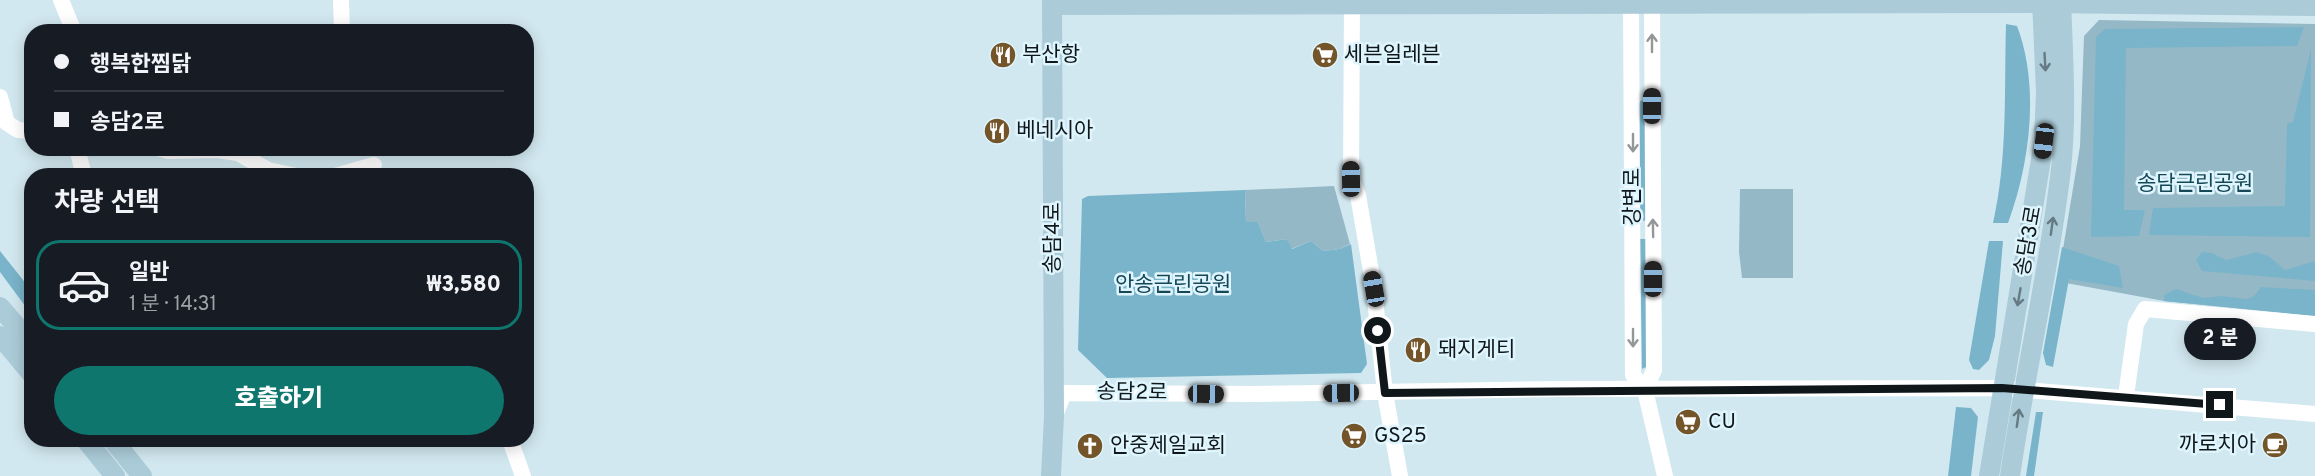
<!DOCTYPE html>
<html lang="ko">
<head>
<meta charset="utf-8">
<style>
  :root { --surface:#171b24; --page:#20242c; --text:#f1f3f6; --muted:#9ea1a6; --line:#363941; --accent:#0f766e }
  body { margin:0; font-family:Overpass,"Noto Sans KR",sans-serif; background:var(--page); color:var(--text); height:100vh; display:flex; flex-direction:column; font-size:22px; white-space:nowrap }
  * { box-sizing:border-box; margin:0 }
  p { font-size:20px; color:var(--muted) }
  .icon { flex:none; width:33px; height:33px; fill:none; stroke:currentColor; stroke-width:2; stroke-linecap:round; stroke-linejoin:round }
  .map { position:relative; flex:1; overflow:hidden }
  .drawer { position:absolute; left:24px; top:168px; width:510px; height:279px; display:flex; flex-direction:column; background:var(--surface); border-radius:24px; box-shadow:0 3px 15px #0003 }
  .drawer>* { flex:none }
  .top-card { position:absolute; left:24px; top:24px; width:510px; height:132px; border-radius:24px; box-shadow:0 3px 15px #0003; display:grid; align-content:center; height:132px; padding:0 30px; background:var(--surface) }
  .end { position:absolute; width:27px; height:27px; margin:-14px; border:8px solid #10171a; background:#fff; box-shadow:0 0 0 3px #fff }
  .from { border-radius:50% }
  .bubble { position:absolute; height:42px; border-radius:21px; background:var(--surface); box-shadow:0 3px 15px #0003; font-size:20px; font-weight:800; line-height:42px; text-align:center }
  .car { position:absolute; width:18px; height:36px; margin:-18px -9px; border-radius:8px; box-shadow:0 0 4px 2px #0007; background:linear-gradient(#222 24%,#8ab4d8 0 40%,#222 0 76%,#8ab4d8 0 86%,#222 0) }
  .top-card b { display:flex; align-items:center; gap:21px; height:57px; font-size:22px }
  .top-card b+b { border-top:2px solid var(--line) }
  .top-card i { width:15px; height:15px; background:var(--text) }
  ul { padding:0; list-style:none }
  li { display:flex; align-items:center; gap:18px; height:90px; margin:0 12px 9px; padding:0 18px; border:3px solid transparent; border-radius:24px }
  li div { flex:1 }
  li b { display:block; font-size:22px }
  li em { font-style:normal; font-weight:800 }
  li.on { border-color:var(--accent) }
  li>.icon { width:54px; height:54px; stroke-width:1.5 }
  h2 { padding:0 30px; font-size:27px; line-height:72px }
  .action { display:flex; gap:12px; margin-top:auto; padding:12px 30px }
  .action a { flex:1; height:69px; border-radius:36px; background:var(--accent); color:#fff; font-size:24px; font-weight:800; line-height:69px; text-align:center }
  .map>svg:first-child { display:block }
  .green { fill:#95b8c6 }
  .forest { fill:#7ab4ca }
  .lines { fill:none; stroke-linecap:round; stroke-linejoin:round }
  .minor { stroke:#fff; stroke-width:16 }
  .major { stroke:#abcbd8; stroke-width:20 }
  .oneway { stroke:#939798 }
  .oneway2 { stroke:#657a82 }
  .route { stroke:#10171a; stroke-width:8 }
  .labels { text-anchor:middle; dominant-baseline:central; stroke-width:5; stroke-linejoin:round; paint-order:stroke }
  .poi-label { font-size:21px; fill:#10171a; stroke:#dff5fe; text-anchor:start }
  .park-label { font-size:21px; fill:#154757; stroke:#dff5fe }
  .street-label { font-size:21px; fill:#10171a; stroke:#dff5fe }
</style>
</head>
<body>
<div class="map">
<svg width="2315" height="476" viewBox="0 0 2315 476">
  <rect width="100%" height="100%" fill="#d2e8f0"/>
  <g class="green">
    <path d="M2099 20 2315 24V316L2164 301 2066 283 2062 255 2080 146 2084 36Z"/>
    <path d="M1334 186 1350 244 1340 249 1323 251 1311 241 1291 249 1287 239 1266 242 1258 222H1246L1245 190Z"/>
    <path d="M1740 189H1793V278H1742L1739 252Z"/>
  </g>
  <g class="forest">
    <path d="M2006 24 2017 26C2040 86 2030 164 2008 223H1993C2008 157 2004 91 2006 24Z"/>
    <path d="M2304 27 2297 46 2126 48 2124 210H2145L2139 236 2091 237 2096 37 2105 29Z"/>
    <path d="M2311 49 2310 237 2149 235 2153 208 2285 206 2287 124 2293 122Z"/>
    <path d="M1641 100 1647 104 1646 220 1644 221 1639 219 1638 106Z"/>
    <path d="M1245 190 1246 222H1258L1266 242 1287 239 1292 249 1311 241 1323 251 1340 249 1351 244 1367 364 1361 373 1107 378 1078 350 1082 199 1088 196Z"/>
    <path d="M1640 239H1647L1646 367 1642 369Z"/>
    <path d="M1989 241H2003L1995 336 1989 360 1979 370 1973 369 1969 360Z"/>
    <path d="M2062 247 2119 266 2123 288 2069 279 2053 367 2046 365 2043 353Z"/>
    <path d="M0 251 31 290V314L0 272Z"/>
    <path d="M2202 252 2212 253 2226 260 2257 252 2270 257 2285 270 2315 261V281L2202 271 2196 260Z"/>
    <path d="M2261 287 2315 290V316L2164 301V295L2176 289 2203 298 2221 296 2247 299 2254 296Z"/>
    <path d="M1956 407 1971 408 1978 417 1971 476H1948Z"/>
    <path d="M2036 412H2043L2034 476H2026Z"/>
  </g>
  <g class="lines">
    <g class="minor">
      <path d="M61 0 74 32"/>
      <path d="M341 0 342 32"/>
      <path d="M1352 0 1351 179 1358 195 1374 289 1385 393 1400 476"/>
      <path d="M1631 0 1633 375 1645 390 1665 476"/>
      <path d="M0 97 7 123 18 130 32 131"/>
      <path d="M77 148 84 176"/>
      <path d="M158 148 168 151 217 150 238 153 268 170 296 176"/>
      <path d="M335 176 374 165"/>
      <path d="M1645 390 1654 370 1652 0"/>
      <path d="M2126 396 2136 324 2145 309 2315 324"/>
      <path d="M1056 413 1064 393 1254 394 1560 389 2002 388 2315 414"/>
      <path d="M510 440 523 476"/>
    </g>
    <g class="major">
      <path d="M1052 5 2042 3 2315 6"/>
      <path d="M0 307 32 344"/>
      <path d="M0 336 32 374"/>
      <path d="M86 440 115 476"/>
      <path d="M113 440 142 476"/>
      <path d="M1051 476 1054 416 1052 0"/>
      <path d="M1989 476 2044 141 2046 92 2042 0"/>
      <path d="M2010 476C2025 373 2049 272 2061 169 2067 113 2063 56 2061 0"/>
    </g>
  </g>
  <defs><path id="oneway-shaft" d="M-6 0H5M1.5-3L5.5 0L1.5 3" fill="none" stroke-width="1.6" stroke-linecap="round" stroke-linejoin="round" transform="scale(1.5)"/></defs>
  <g class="oneway">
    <use href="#oneway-shaft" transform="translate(1652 43) rotate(-90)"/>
    <use href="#oneway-shaft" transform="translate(1633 143) rotate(90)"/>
    <use href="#oneway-shaft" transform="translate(1653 228) rotate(-91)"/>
    <use href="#oneway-shaft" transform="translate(1633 338) rotate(90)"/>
  </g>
  <g class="oneway2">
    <use href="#oneway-shaft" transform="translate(2045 62) rotate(87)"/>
    <use href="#oneway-shaft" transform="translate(2052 226) rotate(-82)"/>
    <use href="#oneway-shaft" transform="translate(2019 297) rotate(100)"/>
    <use href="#oneway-shaft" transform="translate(2018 418) rotate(-82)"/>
  </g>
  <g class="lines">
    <path class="route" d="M1378 331 1385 393 2002 388 2220 405"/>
  </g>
  <defs>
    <symbol id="restaurant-disc" viewBox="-11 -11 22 22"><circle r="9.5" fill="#74552a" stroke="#dff5fe"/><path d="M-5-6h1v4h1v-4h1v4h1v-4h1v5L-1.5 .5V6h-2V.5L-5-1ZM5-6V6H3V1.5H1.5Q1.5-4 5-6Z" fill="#fff"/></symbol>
    <symbol id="supermarket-disc" viewBox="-11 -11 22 22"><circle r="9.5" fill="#74552a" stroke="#dff5fe"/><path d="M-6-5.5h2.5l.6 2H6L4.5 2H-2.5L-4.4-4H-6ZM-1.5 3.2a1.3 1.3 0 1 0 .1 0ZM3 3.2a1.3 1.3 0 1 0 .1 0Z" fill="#fff"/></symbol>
    <symbol id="cafe-disc" viewBox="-11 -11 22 22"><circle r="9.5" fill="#74552a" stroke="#dff5fe"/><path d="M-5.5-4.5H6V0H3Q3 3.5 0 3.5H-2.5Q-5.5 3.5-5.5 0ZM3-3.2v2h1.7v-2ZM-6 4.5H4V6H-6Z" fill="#fff"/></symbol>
    <symbol id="church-disc" viewBox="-11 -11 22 22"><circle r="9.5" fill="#74552a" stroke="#dff5fe"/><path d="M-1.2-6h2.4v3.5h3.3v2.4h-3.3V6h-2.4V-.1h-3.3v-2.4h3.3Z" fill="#fff"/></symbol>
  </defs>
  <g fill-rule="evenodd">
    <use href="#restaurant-disc" x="988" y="40" width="30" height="30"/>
    <use href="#supermarket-disc" x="1310" y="40" width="30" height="30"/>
    <use href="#restaurant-disc" x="982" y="116" width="30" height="30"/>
    <use href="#restaurant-disc" x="1403" y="335" width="30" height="30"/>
    <use href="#supermarket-disc" x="1673" y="407" width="30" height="30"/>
    <use href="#supermarket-disc" x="1339" y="421" width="30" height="30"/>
    <use href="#cafe-disc" x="2260" y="430" width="30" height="30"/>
    <use href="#church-disc" x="1075" y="431" width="30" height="30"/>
  </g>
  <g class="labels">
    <g class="poi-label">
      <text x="1022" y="55">부산항</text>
      <text x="1344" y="55">세븐일레븐</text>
      <text x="1016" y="131">베네시아</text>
      <text x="1438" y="350">돼지게티</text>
      <text x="1708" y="422">CU</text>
      <text x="1374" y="436">GS25</text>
      <text x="2256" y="445" text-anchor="end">까로치아</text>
      <text x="1110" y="446">안중제일교회</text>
    </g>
    <g class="park-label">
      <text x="2195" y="184">송담근린공원</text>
      <text x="1173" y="285">안송근린공원</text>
    </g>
    <g class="street-label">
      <text transform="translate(1633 197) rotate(-90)">강변로</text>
      <text transform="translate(1053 238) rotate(-90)">송담4로</text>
      <text transform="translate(2029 241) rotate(-80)">송담3로</text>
      <text transform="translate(1132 393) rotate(1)">송담2로</text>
    </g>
  </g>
</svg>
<i class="end from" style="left:1378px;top:331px"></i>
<i class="end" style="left:2220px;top:405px"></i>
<div class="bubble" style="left:2184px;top:318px;width:72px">2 분</div>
<i class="car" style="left:1652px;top:106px;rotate:0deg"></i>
<i class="car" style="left:2044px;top:141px;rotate:187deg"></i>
<i class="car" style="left:1351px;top:179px;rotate:359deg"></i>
<i class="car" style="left:1653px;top:279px;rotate:0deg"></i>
<i class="car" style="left:1374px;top:289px;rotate:350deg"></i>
<i class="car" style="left:1341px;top:393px;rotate:269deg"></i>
<i class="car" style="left:1206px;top:394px;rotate:91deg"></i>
<div class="top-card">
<b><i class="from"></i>행복한찜닭</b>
<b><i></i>송담2로</b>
</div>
<section class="drawer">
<h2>차량 선택</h2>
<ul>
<li class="on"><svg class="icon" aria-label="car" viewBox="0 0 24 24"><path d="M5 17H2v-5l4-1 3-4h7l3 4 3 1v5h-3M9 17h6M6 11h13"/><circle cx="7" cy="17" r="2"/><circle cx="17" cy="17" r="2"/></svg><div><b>일반</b><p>1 분 · 14:31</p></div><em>₩3,580</em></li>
</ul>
<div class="action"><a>호출하기</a></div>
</section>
</div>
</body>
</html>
